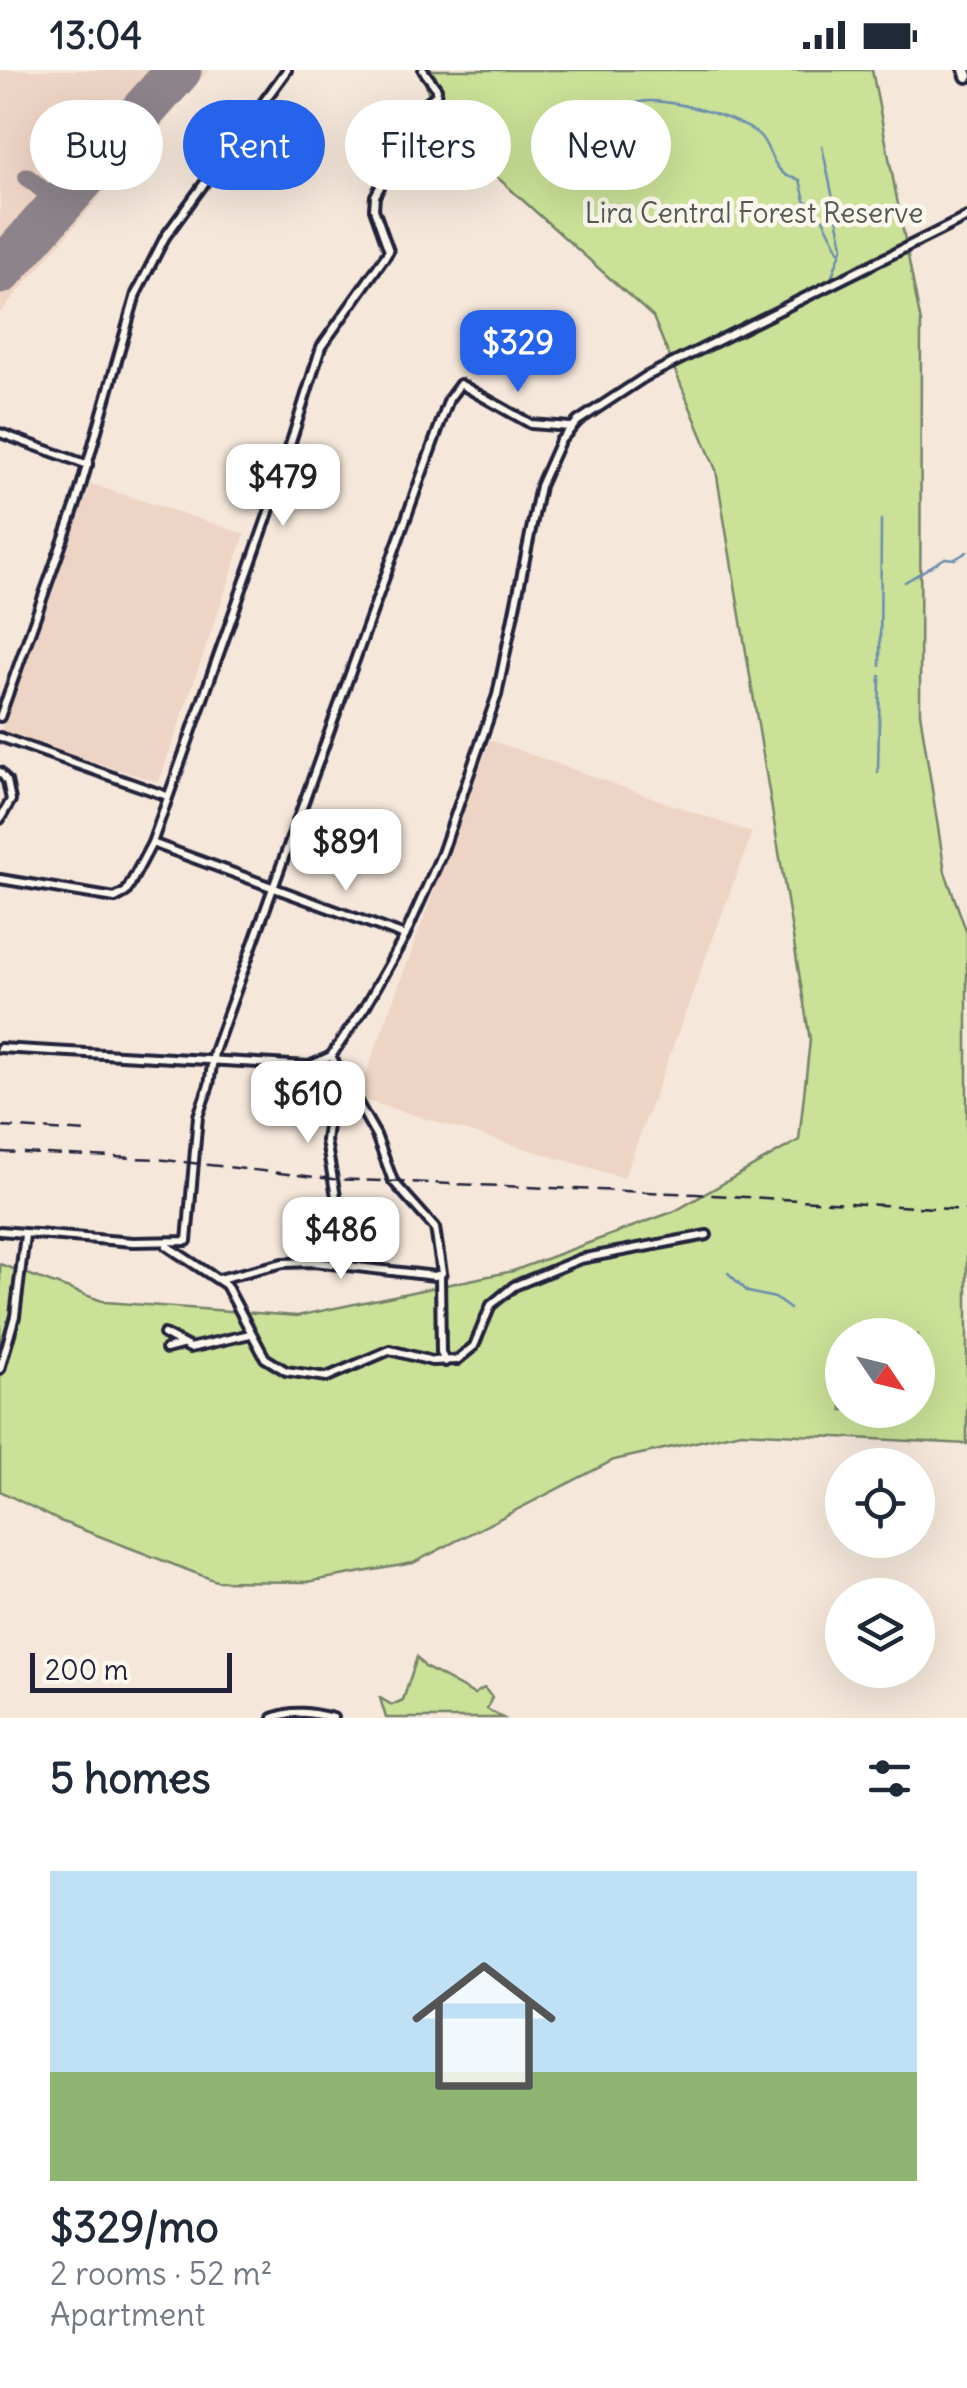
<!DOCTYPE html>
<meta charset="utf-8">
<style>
body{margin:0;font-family:Delius,sans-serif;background:#f6f6f7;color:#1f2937;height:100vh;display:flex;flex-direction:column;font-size:38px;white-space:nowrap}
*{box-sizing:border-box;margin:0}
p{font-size:32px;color:#747a83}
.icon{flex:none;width:55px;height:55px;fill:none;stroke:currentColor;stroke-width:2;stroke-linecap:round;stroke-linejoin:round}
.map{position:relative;height:1648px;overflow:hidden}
.drawer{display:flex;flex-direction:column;background:#fff;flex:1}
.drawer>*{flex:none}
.hud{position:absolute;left:30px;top:30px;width:908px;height:90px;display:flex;gap:20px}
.needle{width:65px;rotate:125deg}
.buttons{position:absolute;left:825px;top:1248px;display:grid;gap:20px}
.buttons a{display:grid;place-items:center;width:110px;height:110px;border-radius:50%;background:#fff;box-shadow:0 10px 40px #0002;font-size:50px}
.scale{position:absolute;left:30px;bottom:25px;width:202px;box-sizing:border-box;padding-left:10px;border:5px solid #22223b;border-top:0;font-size:28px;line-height:35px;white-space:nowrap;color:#22223b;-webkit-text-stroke:8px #fbf7ec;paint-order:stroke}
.price{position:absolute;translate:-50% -85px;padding:0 22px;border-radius:20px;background:#fff;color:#222;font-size:32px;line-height:65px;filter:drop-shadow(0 2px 5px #0008)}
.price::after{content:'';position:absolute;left:50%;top:60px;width:30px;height:22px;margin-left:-15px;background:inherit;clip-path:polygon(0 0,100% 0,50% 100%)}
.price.current{background:#2563eb;color:#fff}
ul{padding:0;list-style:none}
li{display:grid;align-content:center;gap:20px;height:530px;padding:0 50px}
li span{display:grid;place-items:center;height:310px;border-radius:0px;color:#555}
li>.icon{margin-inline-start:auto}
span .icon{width:180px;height:180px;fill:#fffc;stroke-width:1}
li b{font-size:42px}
h2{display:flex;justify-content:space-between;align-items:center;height:120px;padding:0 50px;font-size:42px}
.pill{padding:0 35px;border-radius:45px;background:#fff;box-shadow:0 10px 40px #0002;font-size:35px;line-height:90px}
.pill.current{background:#2563eb;color:#fff}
.status{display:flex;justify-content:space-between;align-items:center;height:70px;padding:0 50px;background:#fff;direction:ltr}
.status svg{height:28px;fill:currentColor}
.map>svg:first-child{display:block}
.built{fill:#eed4c4}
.green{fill:#cae197;stroke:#768269;stroke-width:2.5;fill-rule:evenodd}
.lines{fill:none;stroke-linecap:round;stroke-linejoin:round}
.stream{stroke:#6c8daf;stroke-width:2.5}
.taxiway{stroke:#8c848a;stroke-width:18}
.runway{stroke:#8c848a;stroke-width:45}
.street-casing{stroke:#22223b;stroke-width:14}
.primary-casing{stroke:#22223b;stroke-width:18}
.street{stroke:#fbf7ec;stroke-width:6}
.primary{stroke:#fbf7ec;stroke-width:10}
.rail{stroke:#22223b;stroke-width:2.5;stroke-dasharray:15 8;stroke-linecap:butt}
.labels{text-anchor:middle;stroke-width:9;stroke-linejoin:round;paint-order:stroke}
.park-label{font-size:28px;fill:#545b57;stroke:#fbf7ec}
</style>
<div class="status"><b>13:04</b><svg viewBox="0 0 49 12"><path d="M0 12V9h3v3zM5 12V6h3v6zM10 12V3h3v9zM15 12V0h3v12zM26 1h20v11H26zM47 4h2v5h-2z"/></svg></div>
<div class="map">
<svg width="967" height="1648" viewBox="0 0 967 1648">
<rect width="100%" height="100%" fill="#f5e7da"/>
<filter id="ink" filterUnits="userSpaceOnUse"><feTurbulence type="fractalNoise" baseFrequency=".01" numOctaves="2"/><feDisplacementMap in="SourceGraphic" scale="20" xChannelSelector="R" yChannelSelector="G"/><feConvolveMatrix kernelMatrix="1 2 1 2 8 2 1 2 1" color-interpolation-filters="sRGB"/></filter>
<g filter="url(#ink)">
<g class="built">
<path d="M 0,0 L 209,0 L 0,243 Z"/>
<path d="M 91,414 L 245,464 L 159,712 L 0,663 Z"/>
<path d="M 490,670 L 752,763 L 624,1108 L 357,1028 Z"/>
</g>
<g class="green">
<path d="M 421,0 L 872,0 L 921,253 L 920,643 L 945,802 L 967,863 L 967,1374 L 741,1362 L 614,1390 L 413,1493 L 307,1512 L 216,1511 L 60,1451 L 0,1421 L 0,1194 L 105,1232 L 297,1246 L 513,1201 L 675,1141 L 799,1070 L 810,970 L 716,400 L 653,247 L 439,55 ZM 842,1265 L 918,1265 L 918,1340 L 842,1340 Z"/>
<path d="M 417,1587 L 425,1597 L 474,1624 L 484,1618 L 492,1627 L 487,1639 L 503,1648 L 386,1648 L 380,1628 L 392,1635 L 403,1630 Z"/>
</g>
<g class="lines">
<g class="stream">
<path d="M 598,69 C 613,57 616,42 637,33 C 659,24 746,49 761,67 C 770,78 773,98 787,106 C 791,108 796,108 800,110 L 805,130 L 823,149 L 841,184"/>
<path d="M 822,76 L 843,176 L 832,206"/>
<path d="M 905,512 L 945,488 L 955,489 L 967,482"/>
<path d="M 880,596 L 881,450"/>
<path d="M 878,702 L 880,606"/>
<path d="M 728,1203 L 748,1222 L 775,1228 L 790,1239"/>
</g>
<path class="taxiway" d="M 27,107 L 60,134"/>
<path class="runway" d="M 0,202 L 179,0"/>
<defs>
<g id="street">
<path d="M 0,363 L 88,395"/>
<path d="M 263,393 L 283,401"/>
<path d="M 0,647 L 76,434 L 136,224 L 165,167 L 287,0"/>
<path d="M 0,667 L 167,726"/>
<path d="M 0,702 L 7,711 L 11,730 L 0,749"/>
<path d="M 0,809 L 115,828 L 126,822 L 152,773"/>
<path d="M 405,866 L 152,773 L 267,448 L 321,277 L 389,181 L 374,139 L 375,126 L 387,104 L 398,55 L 436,25 L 437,19 L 423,0"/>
<path d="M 0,978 L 309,996 L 331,986 L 365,937 L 405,866 L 442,783 L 497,625 L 540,416 L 560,371 L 578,351 L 645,307 L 967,147"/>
<path d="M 0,1161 L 133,1172 L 187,1171 L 198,1046 L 209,1015 L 214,982 L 449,329 L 460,314 L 531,354 L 570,357"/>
<path d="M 167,1176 L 226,1215 L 265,1288 L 286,1301 L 327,1307 L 390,1280 L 432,1291 L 457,1290 L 474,1276 L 491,1235 L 514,1216 L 580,1189 L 707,1165"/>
<path d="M 315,1191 L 341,1154 L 326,1071 L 335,1000"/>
<path d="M 440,1206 L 441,1282 L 445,1292"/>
<path d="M 219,1209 L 283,1193 L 314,1192 L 435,1206 L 442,1203 L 435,1158 L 393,1111 L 376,1065 L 331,986"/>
<path d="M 164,1264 L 190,1278 L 250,1264"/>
<path d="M 166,1279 L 181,1275"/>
<path d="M 0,1299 L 15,1246 L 25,1165"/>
<path d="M 273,1648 C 293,1639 312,1643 333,1648"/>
</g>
<path id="primary" d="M 965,0 L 967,6"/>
</defs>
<use href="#street" class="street-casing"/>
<use href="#primary" class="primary-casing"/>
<use href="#street" class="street"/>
<use href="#primary" class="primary"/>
<g class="rail">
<path d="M 0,1057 L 89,1062"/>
<path d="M 0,1082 L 157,1089 L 332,1109 L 696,1124 L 967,1140"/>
</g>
</g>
</g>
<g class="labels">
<g class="park-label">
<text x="754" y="153">Lira Central Forest Reserve</text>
</g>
</g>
</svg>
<div class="buttons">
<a><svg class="needle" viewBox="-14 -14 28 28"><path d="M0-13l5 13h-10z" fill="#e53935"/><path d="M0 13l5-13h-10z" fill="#747a83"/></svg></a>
<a><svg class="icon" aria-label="locate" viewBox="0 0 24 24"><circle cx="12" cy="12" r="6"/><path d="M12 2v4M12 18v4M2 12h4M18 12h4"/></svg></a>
<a><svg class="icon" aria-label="layers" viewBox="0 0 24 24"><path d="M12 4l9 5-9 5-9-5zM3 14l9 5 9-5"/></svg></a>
</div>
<div class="scale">200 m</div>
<b class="price current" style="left:518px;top:325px">$329</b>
<b class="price" style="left:283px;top:459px">$479</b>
<b class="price" style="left:346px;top:824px">$891</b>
<b class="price" style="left:308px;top:1076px">$610</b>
<b class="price" style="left:341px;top:1212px">$486</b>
<div class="hud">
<a class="pill">Buy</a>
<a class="pill current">Rent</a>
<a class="pill">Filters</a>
<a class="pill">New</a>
</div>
</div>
<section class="drawer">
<h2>5 homes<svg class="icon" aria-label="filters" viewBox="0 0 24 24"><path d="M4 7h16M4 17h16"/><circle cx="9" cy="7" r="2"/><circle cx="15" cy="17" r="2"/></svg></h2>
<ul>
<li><span style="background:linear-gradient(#bfe0f5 65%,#8fb573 0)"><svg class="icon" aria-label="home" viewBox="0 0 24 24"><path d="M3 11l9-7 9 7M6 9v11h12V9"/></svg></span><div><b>$329/mo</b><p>2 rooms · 52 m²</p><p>Apartment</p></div></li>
</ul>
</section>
